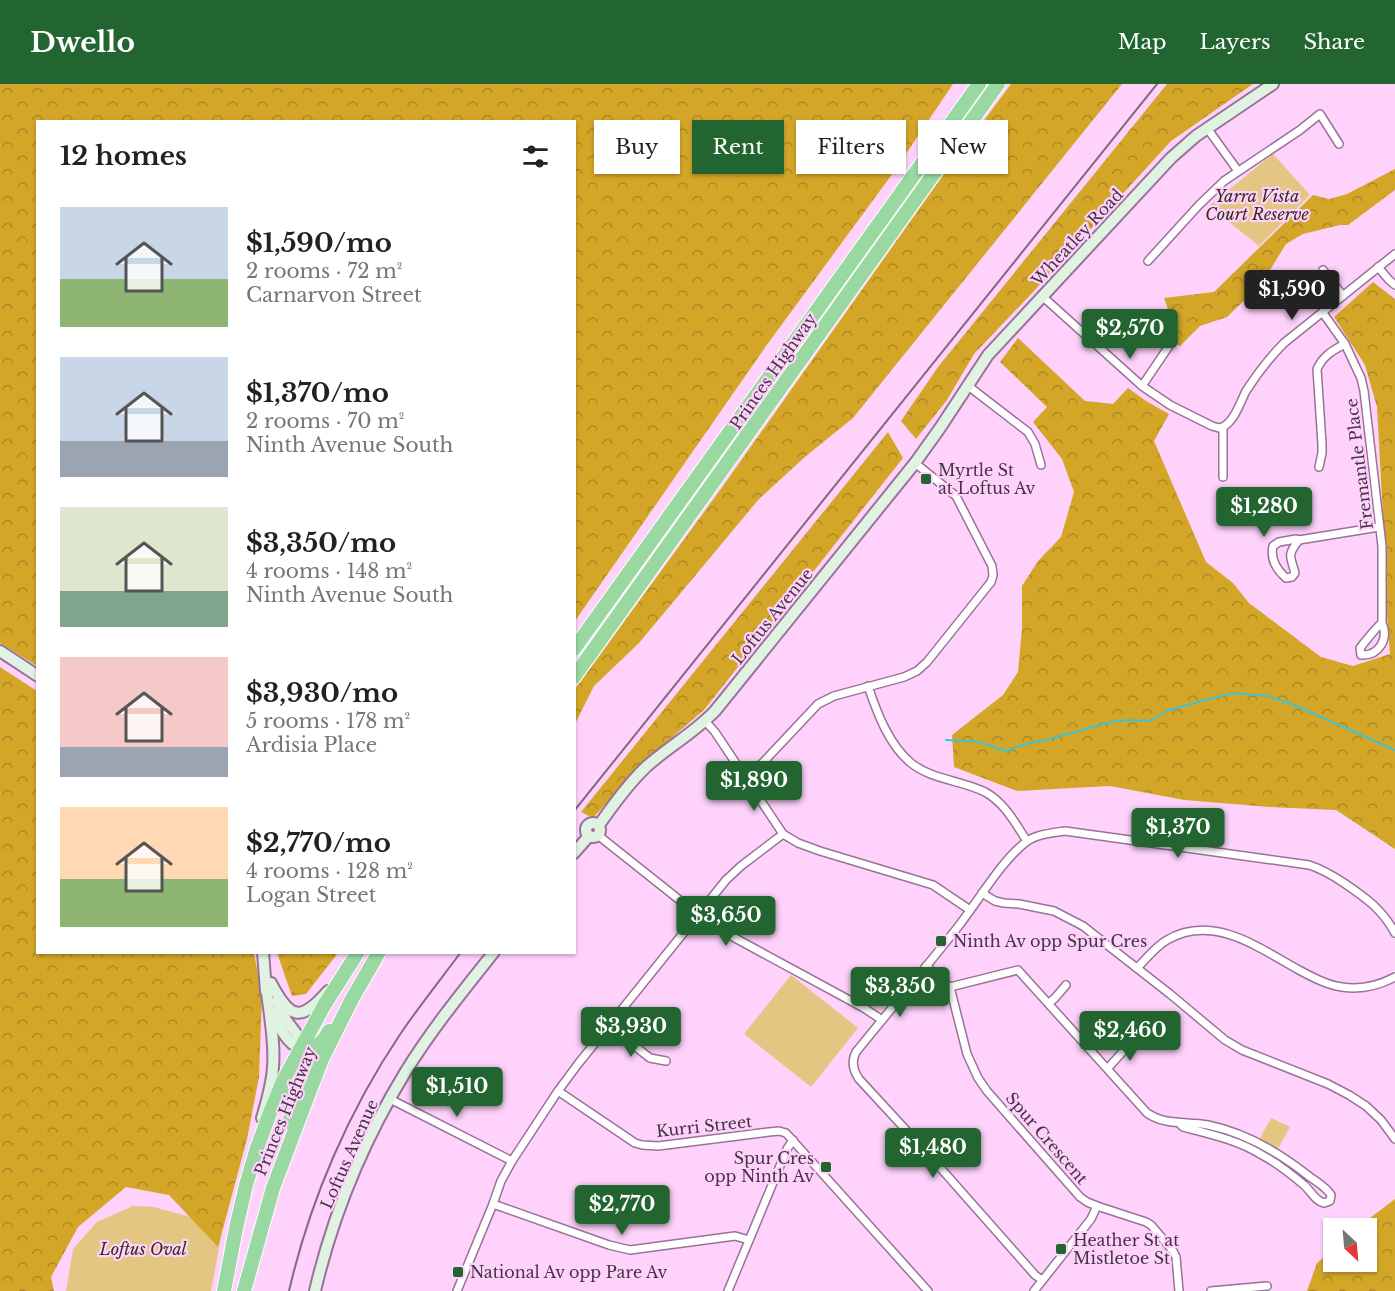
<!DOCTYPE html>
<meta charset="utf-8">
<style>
body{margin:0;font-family:"Libre Baskerville",serif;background:#f6f6f6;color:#222;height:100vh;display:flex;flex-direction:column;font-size:22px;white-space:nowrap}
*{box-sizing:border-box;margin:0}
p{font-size:20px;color:#767676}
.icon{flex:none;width:33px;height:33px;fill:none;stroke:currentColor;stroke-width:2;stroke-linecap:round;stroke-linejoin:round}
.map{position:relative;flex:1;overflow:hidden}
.sheet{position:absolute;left:36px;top:36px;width:540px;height:834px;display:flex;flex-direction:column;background:#fff;border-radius:0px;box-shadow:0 2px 4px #0004}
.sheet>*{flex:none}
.guide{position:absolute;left:594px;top:36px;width:570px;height:54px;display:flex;gap:12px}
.needle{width:39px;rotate:154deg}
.buttons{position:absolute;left:1323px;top:1134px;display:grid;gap:12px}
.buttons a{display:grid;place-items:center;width:54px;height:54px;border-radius:0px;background:#fff;box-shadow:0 2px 4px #0004;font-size:30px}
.price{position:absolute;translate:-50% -51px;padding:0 14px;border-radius:6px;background:#226530;color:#fff;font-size:20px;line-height:39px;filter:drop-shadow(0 2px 3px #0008)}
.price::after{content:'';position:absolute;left:50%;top:36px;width:18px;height:14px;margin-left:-9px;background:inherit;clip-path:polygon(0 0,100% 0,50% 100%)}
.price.current{background:#222;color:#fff}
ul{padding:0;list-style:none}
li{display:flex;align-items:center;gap:18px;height:150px;padding:0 24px}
li span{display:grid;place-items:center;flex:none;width:168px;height:120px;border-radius:0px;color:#555}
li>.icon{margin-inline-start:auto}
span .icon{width:72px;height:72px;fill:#fffc;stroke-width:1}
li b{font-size:26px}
h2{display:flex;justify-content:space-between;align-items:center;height:72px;padding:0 24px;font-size:26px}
.chip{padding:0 21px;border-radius:0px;background:#fff;box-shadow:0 2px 4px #0004;font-size:21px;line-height:54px}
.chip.current{background:#226530;color:#fff}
header{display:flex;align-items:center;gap:36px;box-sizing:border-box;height:84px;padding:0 30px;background:#226530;color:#fff}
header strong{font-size:28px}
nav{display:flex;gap:33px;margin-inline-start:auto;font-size:21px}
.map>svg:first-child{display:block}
.green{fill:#e2c682}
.forest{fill:url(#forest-crowns)}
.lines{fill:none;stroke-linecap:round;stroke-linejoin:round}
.stream{stroke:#3ec3d4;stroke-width:2}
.street-casing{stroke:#997298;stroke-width:10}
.secondary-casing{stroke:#997298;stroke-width:14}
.highway-casing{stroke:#fff;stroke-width:16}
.street{stroke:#fff;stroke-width:7}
.secondary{stroke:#e0f3e2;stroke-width:10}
.highway{stroke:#99d8a0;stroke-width:14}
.rail{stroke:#836981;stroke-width:2}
.poi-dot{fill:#226530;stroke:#fed2fb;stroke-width:2}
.labels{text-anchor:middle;stroke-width:4.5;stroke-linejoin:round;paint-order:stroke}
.park-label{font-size:16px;font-style:italic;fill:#352d19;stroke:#fed2fb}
.street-label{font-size:16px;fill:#453444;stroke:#fed2fb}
.poi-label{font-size:16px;fill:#453444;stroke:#fed2fb;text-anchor:start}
</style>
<header>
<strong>Dwello</strong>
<nav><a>Map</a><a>Layers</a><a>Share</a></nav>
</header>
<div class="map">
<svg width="1395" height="1207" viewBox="0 0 1395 1207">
<defs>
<pattern id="forest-crowns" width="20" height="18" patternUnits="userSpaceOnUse" patternTransform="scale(1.5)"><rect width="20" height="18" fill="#d3a628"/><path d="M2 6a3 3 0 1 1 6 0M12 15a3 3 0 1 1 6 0" fill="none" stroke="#ad8824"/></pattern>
</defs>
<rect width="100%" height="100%" fill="#fed2fb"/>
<g class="green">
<path d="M 1273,70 L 1310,111 L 1259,162 L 1209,122 Z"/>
<path d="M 791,891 L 858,944 L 811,1003 L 744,950 Z"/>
<path d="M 1271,1034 L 1290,1043 L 1278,1065 L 1259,1056 Z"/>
<path d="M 133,1122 L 154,1123 L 223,1142 L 211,1207 L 66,1207 L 73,1165 L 97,1138 Z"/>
</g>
<g class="forest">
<path d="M 0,0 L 953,0 L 893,89 L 766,262 L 575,537 L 574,38 L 38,38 L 37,582 L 0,559 Z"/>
<path d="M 1011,0 L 1122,0 L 853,334 L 806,372 L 759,415 L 639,559 L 594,602 L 575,640 L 575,605 L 723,402 L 936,101 Z"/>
<path d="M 1167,0 L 1253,0 L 1171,57 L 1034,207 L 974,270 L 947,316 L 916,355 L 901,337 L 938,283 Z"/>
<path d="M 1395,85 L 1395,106 L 1348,141 L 1340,141 L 1303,150 L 1286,160 L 1262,199 L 1227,233 L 1200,242 L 1180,262 L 1166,256 L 1174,242 L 1164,214 L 1214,208 L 1313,111 L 1329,115 L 1347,110 Z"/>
<path d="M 1373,198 L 1395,215 L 1395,765 L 1336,726 L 1269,723 L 1184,716 L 1110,702 L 1017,707 L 954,683 L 952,651 L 1003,611 L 1018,588 L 1022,544 L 1022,502 L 1038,477 L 1061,453 L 1074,408 L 1062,375 L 1033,338 L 1047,323 L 1000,278 L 1018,254 L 1085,317 L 1113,320 L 1128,304 L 1146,317 L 1169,330 L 1154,357 L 1206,478 L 1233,499 L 1249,519 L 1321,573 L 1353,582 L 1390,570 L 1385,505 L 1384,452 L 1377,323 L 1365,281 L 1334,233 Z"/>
<path d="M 888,348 L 903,374 L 704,626 L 643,678 L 593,734 L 581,728 Z"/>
<path d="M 0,583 L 37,607 L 38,868 L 254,869 L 262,911 L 259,993 L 247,1055 L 218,1163 L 169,1111 L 126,1103 L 78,1143 L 51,1193 L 54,1207 L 0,1207 Z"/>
<path d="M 277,869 L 277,868 L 338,869 L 306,910 L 292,912 Z"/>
<path d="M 1395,1115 L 1395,1207 L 1307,1207 L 1317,1179 L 1333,1165 L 1334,1178 L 1366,1178 L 1366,1144 L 1357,1144 Z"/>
</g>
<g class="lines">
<path class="stream" d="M 946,656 L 980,658 L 1006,667 L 1026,660 L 1046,656 L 1107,639 L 1127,636 L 1149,637 L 1167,627 L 1198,618 L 1233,609 L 1268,612 L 1294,621 L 1395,666"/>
<defs>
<g id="street">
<path d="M 1207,44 L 1238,87"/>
<path d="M 1148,177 L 1199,121 L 1224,97 L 1300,46 L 1320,30 L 1339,60"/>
<path d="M 1378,183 L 1389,196 L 1395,201"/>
<path d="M 1323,186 L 1343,212"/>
<path d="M 1042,212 L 1142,302 L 1170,321 L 1212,342 L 1219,344 L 1223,343"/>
<path d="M 1323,229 L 1345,260 L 1361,294 L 1364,307 L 1382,462 L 1382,539 C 1389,555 1379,572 1361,571 L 1360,564 C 1365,558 1377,542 1382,539"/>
<path d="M 967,301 L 1028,348 L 1035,360 L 1041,381"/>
<path d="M 1142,302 L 1169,262"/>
<path d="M 1223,343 C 1235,336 1240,319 1246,307 C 1257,290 1270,273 1284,259 L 1395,170"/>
<path d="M 1319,383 L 1322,369 L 1322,360 L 1317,285 C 1323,272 1333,266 1345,260"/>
<path d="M 1223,393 L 1223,343"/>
<path d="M 1299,456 C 1286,472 1291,473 1295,489 L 1292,493 L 1286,494 C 1277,486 1270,475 1273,462 L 1279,458 L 1296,455 L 1299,456 L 1379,443"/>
<path d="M 868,602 C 877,629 889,661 911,679 C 932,696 961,696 985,708 C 1005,719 1015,739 1027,757"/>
<path d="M 705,637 L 715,648 L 783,750 L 798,759 L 820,767 L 933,801 L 970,826"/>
<path d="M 746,693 L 754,688 L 818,620 L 834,612 L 904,593 L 917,587 L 927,578 L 991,498 L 993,491 L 992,482 L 956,412 L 915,379"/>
<path d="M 599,752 L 711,841 L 864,924 L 882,936"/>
<path d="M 982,809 L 995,817 L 1004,819 L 1019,820 L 1054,827 L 1083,842 L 1170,910 L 1225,956 L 1242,966 L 1328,1000 L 1349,1011 L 1366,1022 L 1381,1036 L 1395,1055"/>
<path d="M 926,882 L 950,903 L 967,970 L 978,994 L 987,1007 L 1080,1113 L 1087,1118 L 1097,1122 L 1146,1138 L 1151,1141 L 1173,1167 L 1176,1173 L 1179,1207"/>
<path d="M 1137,884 C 1147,874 1155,863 1167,856 C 1213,829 1259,864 1299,886 C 1312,893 1327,901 1342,903 C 1361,906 1378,902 1395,893"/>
<path d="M 950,903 L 1018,886 L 1147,1029 C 1166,1042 1186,1037 1208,1041 C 1247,1049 1280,1069 1310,1093 C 1317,1098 1326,1103 1331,1111 L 1330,1117 L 1324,1119 C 1315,1117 1311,1107 1304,1101 C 1291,1090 1277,1079 1262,1071 C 1238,1056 1210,1050 1183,1043 L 1180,1040"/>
<path d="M 1049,919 L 1055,914 L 1066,901"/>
<path d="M 609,942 L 650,974 L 666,977"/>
<path d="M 1108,984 L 1135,954"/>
<path d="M 558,1007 L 635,1059 L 642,1061 L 658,1062 L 769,1048 L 779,1047 L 786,1049 L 928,1207"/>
<path d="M 390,1015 L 512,1077"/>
<path d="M 493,1120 L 609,1161 L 630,1166 L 735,1152 L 749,1156"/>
<path d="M 1042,1196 L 1035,1191 L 929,1071 L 859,995 C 853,986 851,977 856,968 C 890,926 924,886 957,844 C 978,818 1000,778 1026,758 C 1037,750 1052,749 1065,747 L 1309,781 C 1322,785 1332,791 1344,799 C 1366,814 1382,825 1395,849"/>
<path d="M 457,1207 L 493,1120 L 501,1097 L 512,1077 L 558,1007 L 578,980 L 726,796 L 741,782 L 783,750"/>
<path d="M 728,1207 L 787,1065 L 793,1056"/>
<path d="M 1034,1207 L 1091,1135 L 1097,1122"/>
<path d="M 1211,1207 L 1267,1202"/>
</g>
<g id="secondary">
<path d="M 0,567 L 38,592"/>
<circle cx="593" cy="746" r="7"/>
<path d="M 599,741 C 613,721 628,700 646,683 C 668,663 694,649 715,627 L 915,379 L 940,344 L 988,271 L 1171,74 L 1196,52 L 1273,0"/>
<path d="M 574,769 L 589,752"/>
<path d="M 263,868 L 266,907"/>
<path d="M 271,899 C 290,935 300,939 328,907"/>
<path d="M 277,917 L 286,936 L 304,960"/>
<path d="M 273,928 C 279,942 286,959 301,965"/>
<path d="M 262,1034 C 267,1017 272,1001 273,983 C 275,959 270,933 267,909"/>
<path d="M 315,1207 C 333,1130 365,1054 406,987 C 432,945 463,907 494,868"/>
</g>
<g id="highway">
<path d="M 574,565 L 979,0"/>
<path d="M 574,593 L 998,0"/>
<path d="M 301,965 C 315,965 322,960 329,947"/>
<path d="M 275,1023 L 286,1012 L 291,1011 L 293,1013 L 295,1019 L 289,1038"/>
<path d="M 224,1207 L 236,1144 L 246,1101 L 257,1064 L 270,1029 L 284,995 L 325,920 L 358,868"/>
<path d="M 244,1207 L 273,1104 L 310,1006 L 323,973 L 352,915 L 379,868"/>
</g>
</defs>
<use href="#street" class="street-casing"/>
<use href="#secondary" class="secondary-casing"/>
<use href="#highway" class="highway-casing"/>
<use href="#street" class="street"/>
<use href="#secondary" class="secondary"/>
<use href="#highway" class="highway"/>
<g class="rail">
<path d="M 574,727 L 1157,0"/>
<path d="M 289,1207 C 310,1116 349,1026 401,949 C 420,921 441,895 461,868"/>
</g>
</g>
<g class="poi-dot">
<rect x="920" y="389" width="12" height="12" rx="3"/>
<rect x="935" y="851" width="12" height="12" rx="3"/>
<rect x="820" y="1077" width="12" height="12" rx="3"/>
<rect x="1055" y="1159" width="12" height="12" rx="3"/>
<rect x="452" y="1182" width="12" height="12" rx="3"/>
</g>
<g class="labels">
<g class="park-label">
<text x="1257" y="118">Yarra Vista<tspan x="1257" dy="18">Court Reserve</tspan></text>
<text x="143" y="1171">Loftus Oval</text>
</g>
<g class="street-label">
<text transform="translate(1077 153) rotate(-47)" y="6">Wheatley Road</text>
<text transform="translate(773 287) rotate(-55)" y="6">Princes Highway</text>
<text transform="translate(1359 380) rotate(-97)" y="6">Fremantle Place</text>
<text transform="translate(772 532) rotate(-51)" y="6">Loftus Avenue</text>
<text transform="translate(285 1027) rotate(-68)" y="6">Princes Highway</text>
<text transform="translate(704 1042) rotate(-6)" y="6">Kurri Street</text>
<text transform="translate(1047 1054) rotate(49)" y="6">Spur Crescent</text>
<text transform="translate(349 1070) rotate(-66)" y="6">Loftus Avenue</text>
</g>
<g class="poi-label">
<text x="938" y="392">Myrtle St<tspan x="938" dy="18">at Loftus Av</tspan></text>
<text x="953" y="863">Ninth Av opp Spur Cres</text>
<text x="814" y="1080" text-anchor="end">Spur Cres<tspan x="814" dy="18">opp Ninth Av</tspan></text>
<text x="1073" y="1162">Heather St at<tspan x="1073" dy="18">Mistletoe St</tspan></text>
<text x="470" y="1194">National Av opp Pare Av</text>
</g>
</g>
</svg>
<div class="buttons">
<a><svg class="needle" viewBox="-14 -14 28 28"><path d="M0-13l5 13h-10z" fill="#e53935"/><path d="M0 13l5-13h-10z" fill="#767676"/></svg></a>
</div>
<b class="price current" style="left:1292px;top:237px">$1,590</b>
<b class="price" style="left:1130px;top:276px">$2,570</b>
<b class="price" style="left:1264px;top:454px">$1,280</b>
<b class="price" style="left:754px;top:728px">$1,890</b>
<b class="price" style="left:1178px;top:775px">$1,370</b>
<b class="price" style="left:726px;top:863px">$3,650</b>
<b class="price" style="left:900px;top:934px">$3,350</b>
<b class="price" style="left:631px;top:974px">$3,930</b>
<b class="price" style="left:1130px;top:978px">$2,460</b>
<b class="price" style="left:457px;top:1034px">$1,510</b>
<b class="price" style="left:933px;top:1095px">$1,480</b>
<b class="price" style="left:622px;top:1152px">$2,770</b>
<div class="guide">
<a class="chip">Buy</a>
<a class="chip current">Rent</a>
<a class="chip">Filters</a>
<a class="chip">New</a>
</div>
<section class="sheet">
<h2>12 homes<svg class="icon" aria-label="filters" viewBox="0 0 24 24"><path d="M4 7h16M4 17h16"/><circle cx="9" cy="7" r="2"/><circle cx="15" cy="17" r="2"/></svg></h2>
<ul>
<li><span style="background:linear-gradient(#c9d6e8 60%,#8fb573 0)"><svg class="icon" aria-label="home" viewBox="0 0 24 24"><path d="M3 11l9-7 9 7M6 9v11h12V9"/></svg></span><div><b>$1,590/mo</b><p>2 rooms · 72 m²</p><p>Carnarvon Street</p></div></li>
<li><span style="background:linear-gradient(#c9d6e8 70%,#9aa5b1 0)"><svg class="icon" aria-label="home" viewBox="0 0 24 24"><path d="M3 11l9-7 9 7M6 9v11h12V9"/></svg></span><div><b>$1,370/mo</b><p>2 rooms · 70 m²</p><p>Ninth Avenue South</p></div></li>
<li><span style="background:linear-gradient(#dfe7d0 70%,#7fa58c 0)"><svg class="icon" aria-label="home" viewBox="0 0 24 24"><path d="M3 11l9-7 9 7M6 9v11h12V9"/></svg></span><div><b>$3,350/mo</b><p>4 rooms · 148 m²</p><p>Ninth Avenue South</p></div></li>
<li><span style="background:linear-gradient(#f6c9c9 75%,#9aa5b1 0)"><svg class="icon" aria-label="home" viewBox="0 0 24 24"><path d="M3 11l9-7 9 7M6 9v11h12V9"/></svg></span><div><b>$3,930/mo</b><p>5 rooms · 178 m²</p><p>Ardisia Place</p></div></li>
<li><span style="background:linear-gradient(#ffd9b3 60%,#8fb573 0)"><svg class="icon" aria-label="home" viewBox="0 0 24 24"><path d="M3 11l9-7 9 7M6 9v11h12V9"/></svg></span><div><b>$2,770/mo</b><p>4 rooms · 128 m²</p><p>Logan Street</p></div></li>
</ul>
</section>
</div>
